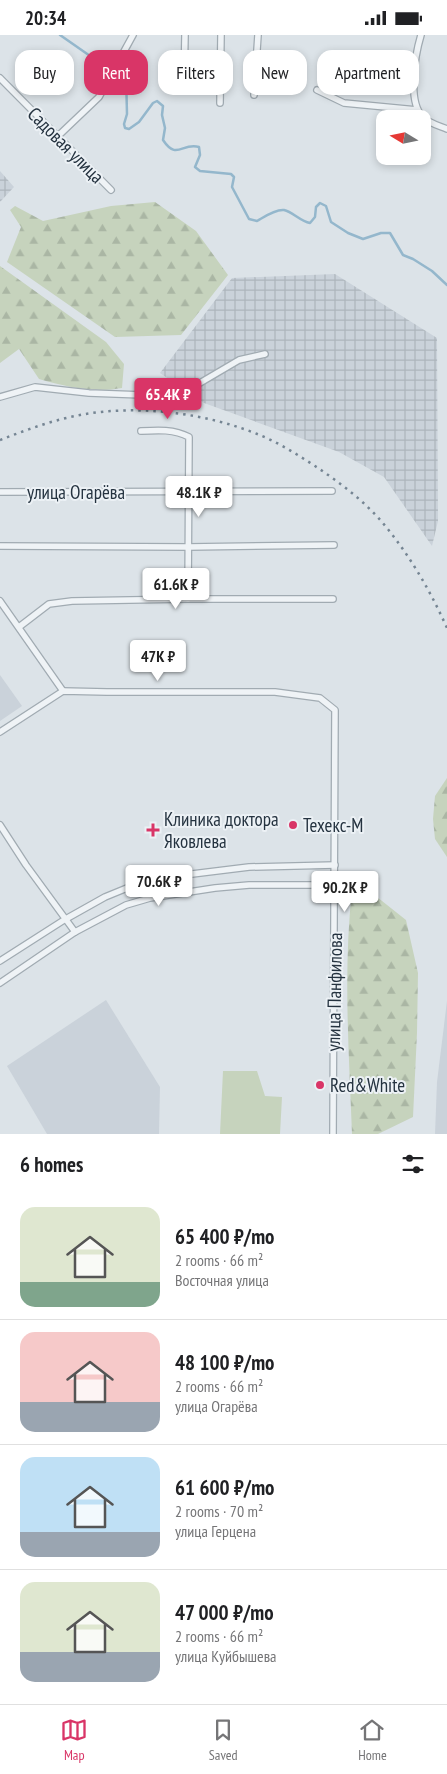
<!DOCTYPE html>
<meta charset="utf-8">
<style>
body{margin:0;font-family:"PT Sans Narrow",sans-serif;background:#f2f2f2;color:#202124;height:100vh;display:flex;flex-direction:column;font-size:19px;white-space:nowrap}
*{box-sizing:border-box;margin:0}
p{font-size:16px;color:#757577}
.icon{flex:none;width:28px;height:28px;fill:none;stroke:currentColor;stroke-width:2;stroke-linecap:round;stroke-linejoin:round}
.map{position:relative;height:1099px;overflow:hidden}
.sheet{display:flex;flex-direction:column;background:#fff;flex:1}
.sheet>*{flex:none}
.banner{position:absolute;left:15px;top:15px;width:418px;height:45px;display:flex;gap:10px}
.needle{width:32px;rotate:280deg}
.fabs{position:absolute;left:376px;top:75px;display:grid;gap:10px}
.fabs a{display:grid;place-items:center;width:55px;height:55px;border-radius:10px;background:#fff;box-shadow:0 2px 8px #0003;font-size:25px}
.price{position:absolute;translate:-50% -42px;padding:0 11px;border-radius:5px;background:#fff;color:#222;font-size:16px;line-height:32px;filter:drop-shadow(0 1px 2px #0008)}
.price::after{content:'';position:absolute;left:50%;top:30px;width:15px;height:11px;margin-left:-8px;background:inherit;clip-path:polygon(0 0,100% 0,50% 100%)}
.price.selected{background:#d93567;color:#fff}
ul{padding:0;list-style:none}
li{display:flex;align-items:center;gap:15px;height:125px;padding:0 20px}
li+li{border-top:1px solid #e0e0e0}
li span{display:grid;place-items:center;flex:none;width:140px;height:100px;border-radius:15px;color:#555}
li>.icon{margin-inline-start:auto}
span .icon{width:60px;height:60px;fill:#fffc;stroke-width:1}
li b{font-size:21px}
h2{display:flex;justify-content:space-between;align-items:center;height:60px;padding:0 20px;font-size:21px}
.chip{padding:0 18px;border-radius:15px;background:#fff;box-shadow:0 2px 8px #0003;font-size:18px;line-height:45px}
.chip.selected{background:#d93567;color:#fff}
.status{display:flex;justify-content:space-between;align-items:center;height:35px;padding:0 25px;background:#fff;direction:ltr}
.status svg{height:14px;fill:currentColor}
.menu{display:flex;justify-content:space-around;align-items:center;height:70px;border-top:1px solid #e0e0e0;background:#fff;font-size:14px;color:#757577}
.menu a{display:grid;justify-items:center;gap:2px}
.menu .selected{color:#d93567}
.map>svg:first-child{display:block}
.built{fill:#cad2da}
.industrial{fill:url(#industrial-grid)}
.forest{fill:url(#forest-firs)}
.pitch{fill:#c6d3bd}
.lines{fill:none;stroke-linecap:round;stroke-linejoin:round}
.stream{stroke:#94b7cc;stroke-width:2.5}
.street-casing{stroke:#a1abb2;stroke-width:8}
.street{stroke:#eff3f6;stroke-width:5.5}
.rail{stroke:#758593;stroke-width:2.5;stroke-dasharray:2.5 5;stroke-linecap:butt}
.poi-dot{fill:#d93567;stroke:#ecf1f5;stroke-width:2}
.labels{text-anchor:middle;stroke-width:4;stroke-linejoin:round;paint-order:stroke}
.street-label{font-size:19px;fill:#253340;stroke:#ecf1f5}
.poi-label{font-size:19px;fill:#253340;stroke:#ecf1f5;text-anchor:start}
</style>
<div class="status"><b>20:34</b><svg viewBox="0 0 49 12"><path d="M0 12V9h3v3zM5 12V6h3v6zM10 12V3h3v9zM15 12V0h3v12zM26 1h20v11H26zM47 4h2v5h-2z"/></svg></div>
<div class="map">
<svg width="447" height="1099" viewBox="0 0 447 1099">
<defs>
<pattern id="industrial-grid" width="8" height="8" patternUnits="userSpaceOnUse" patternTransform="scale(1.25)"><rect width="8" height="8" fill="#cad2da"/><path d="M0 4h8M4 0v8" fill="none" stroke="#adb5bc"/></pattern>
<pattern id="forest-firs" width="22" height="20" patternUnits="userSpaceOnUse" patternTransform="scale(1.25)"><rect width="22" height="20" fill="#c6d3bd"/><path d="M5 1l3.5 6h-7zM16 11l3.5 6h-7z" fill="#aab6a4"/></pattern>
</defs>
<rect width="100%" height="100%" fill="#dce3e8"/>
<g class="built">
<path d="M 0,640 L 22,671 L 0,686 Z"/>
<path d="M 106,965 L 160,1052 L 159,1099 L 47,1099 L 7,1031 Z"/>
<path d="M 447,966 L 447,1099 L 435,1099 L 437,1047 Z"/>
</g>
<g class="industrial">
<path d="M 0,136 L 14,152 L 0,167 Z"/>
<path d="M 335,239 L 437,303 L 438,486 L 432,511 L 384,442 L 339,417 L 204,368 L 160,338 L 232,243 Z"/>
</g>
<g class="forest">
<path d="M 155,167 L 196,196 L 228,240 L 181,300 L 115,302 L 7,227 L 21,192 L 10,175 L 15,171 L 43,186 L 111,171 Z"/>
<path d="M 0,231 L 106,307 L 124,329 L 122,353 C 94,358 67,352 39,344 L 19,314 L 0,328 Z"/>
<path d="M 447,743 L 447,822 L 435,804 L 433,784 L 435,761 Z"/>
<path d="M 352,855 L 377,862 L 406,885 L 418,938 L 417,998 L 413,1082 L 378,1099 L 352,1099 C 349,1018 343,936 352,855 Z"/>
</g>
<path class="pitch" d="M 223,1036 L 257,1036 L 265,1061 L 282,1062 L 280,1099 L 220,1099 Z"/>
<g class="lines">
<path class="stream" d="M 60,0 L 93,23 L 112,26 L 121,32 L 126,40 L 127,79 L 124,89 L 125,93 L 129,94 L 139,87 L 153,68 L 157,66 L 163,71 L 162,80 L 165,93 L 163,105 C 177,126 182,107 199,112 L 200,120 L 195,132 L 200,136 L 231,139 L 234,142 L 232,152 L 249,184 L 257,186 C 264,182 275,174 284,175 C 293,177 300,186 310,188 L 315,182 L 316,172 L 320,168 L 326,171 L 331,187 L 348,198 L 363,204 L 381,198 L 390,198 L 403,220 L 413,224 L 432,236 L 447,250"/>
<defs>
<g id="street">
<path d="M 421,0 C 415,20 407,67 423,82 C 428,88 440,91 447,94"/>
<path d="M 0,43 L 111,155"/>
<path d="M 184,50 L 185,0"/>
<path d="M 317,55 L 344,68 L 417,75"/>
<path d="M 254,60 L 258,0"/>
<path d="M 220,68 L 221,0"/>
<path d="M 57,102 L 99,62 L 133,0"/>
<path d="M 0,362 L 35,352 L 89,358 L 169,361 L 188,355 L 239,325 L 265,319"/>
<path d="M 141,396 C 158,395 174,394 189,402 L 188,564"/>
<path d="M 0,457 L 332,456"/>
<path d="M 0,511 L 188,512 L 334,510"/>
<path d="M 0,566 L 63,656"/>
<path d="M 19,592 L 49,569 L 72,566 L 188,564 L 333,564"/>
<path d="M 0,697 L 63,656 L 107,657 L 275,657 L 320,663 L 335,675 L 333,1099"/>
<path d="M 0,790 L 26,830 L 75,897"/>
<path d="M 0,926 L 64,885 L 105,862 L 127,853 L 184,840 L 249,832 L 335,830"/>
<path d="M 0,948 L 75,897 L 126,870 L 150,863 L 215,853 L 249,850 L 335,850"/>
</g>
</defs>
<use href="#street" class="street-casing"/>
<use href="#street" class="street"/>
<path class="rail" d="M 0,405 C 26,395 53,385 80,380 C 138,369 208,378 262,401 C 281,409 298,420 315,431 C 339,447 363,465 382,487 C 409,519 430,555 447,593"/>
</g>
<g class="poi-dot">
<circle cx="293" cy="790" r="5"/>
<path d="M150.5 787.5h5v5h5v5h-5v5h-5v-5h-5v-5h5z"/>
<circle cx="320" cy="1050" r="5"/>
</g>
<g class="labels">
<g class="street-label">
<text transform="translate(66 110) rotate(45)" y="7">Садовая улица</text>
<text x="76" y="464">улица Огарёва</text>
<text transform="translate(334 957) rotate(-89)" y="7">улица Панфилова</text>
</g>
<g class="poi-label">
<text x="164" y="791">Клиника доктора<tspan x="164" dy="22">Яковлева</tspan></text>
<text x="303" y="797">Техекс-М</text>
<text x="330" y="1057">Red&amp;White</text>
</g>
</g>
</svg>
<div class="fabs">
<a><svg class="needle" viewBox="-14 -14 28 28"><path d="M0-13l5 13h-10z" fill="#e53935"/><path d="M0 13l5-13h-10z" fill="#757577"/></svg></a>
</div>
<b class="price selected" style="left:168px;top:385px">65.4K ₽</b>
<b class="price" style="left:199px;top:483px">48.1K ₽</b>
<b class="price" style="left:176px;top:575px">61.6K ₽</b>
<b class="price" style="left:158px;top:647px">47K ₽</b>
<b class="price" style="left:159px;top:872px">70.6K ₽</b>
<b class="price" style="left:345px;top:878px">90.2K ₽</b>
<div class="banner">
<a class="chip">Buy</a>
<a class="chip selected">Rent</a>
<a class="chip">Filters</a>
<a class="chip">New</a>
<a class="chip">Apartment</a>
</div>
</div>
<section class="sheet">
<h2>6 homes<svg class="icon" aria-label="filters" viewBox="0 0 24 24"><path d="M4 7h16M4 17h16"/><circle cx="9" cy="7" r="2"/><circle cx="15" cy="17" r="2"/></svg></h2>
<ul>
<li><span style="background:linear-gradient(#dfe7d0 75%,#7fa58c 0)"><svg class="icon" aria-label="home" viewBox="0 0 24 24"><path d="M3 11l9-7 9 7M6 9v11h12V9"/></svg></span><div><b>65 400 ₽/mo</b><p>2 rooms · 66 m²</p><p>Восточная улица</p></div></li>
<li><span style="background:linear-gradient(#f6c9c9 70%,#9aa5b1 0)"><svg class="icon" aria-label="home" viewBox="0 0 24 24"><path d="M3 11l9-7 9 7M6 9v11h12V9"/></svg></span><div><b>48 100 ₽/mo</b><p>2 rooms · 66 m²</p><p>улица Огарёва</p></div></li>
<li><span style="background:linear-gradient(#bfe0f5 75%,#9aa5b1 0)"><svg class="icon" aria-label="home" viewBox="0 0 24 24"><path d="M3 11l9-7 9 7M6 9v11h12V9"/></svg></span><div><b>61 600 ₽/mo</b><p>2 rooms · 70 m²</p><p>улица Герцена</p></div></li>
<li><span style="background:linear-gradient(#dfe7d0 70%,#9aa5b1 0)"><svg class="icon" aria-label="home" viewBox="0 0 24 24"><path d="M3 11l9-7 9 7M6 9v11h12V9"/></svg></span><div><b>47 000 ₽/mo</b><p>2 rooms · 66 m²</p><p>улица Куйбышева</p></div></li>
</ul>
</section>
<nav class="menu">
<a class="selected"><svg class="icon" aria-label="map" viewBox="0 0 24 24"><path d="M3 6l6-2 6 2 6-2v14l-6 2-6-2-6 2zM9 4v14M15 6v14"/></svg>Map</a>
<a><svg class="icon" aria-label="saved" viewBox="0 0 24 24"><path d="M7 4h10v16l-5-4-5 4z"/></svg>Saved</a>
<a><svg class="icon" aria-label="home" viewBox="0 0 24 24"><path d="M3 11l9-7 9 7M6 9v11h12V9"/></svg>Home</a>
</nav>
